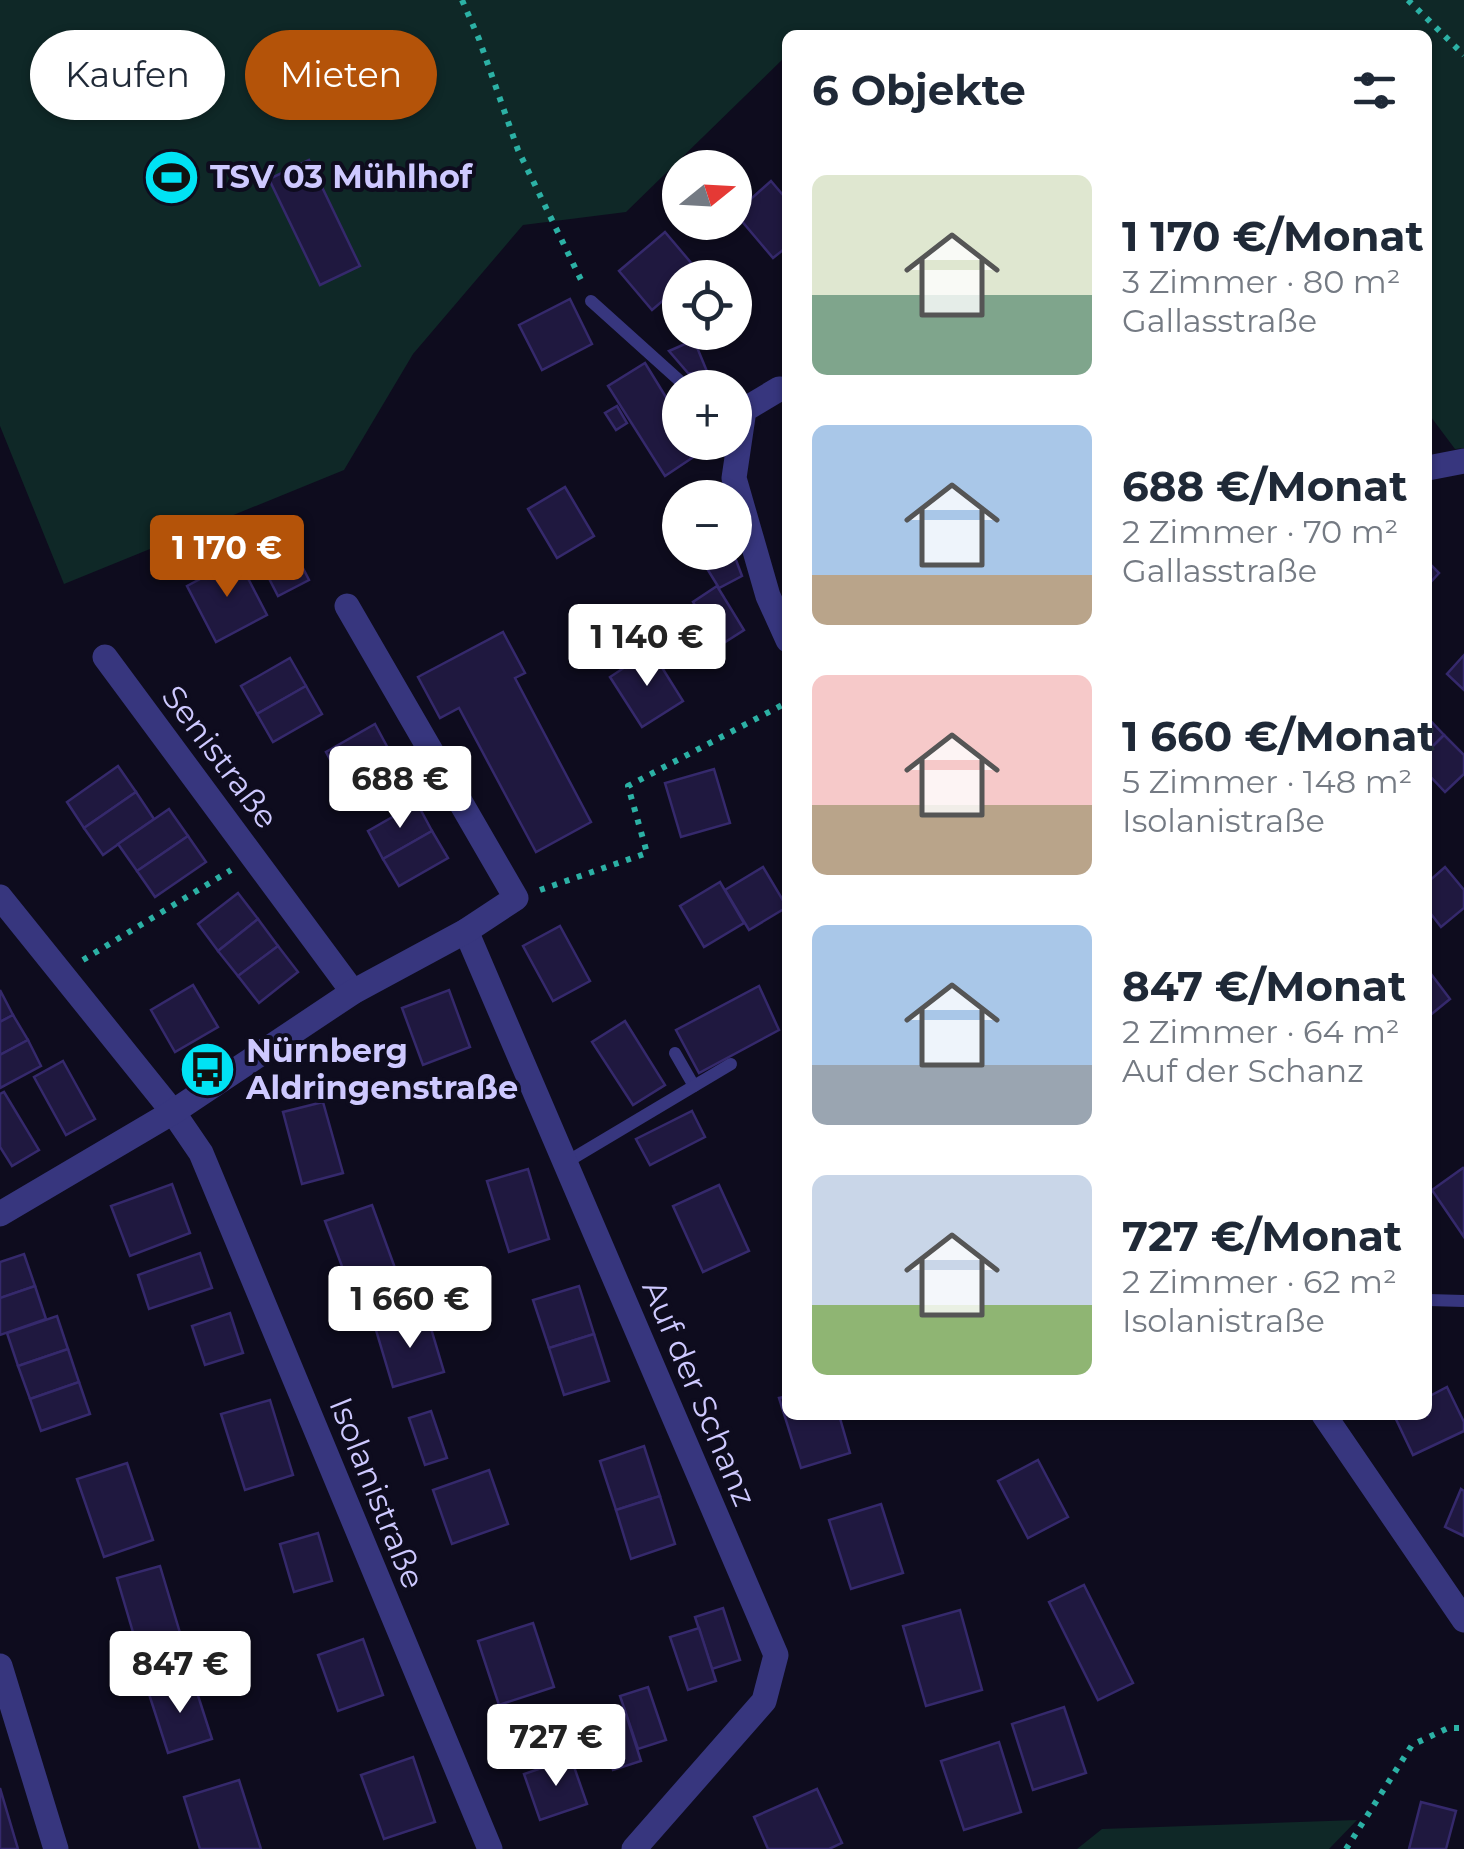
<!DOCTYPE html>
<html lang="de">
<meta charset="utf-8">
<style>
body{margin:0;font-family:Montserrat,sans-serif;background:#f2f2f3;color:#1f2937;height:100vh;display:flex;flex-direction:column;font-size:38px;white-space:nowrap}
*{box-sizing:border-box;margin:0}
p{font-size:32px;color:#747a83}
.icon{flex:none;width:55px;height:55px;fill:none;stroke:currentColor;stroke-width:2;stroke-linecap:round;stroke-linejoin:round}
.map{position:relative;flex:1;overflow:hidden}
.sheet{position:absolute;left:782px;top:30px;width:650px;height:1390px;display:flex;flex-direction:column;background:#fff;border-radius:15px;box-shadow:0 2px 8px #0004}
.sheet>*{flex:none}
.top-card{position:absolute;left:30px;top:30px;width:602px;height:90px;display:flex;gap:20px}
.needle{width:65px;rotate:72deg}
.buttons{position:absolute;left:662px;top:150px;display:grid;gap:20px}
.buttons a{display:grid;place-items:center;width:90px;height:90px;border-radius:50%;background:#fff;box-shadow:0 2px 8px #0004;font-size:50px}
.price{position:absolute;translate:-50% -85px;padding:0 22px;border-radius:10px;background:#fff;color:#222;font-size:32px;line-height:65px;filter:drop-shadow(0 2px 5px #0008)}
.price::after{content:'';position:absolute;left:50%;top:60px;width:30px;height:22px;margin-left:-15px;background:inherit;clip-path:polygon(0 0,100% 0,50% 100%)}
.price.selected{background:#b45309;color:#fff}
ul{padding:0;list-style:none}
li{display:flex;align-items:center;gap:30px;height:250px;padding:0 30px}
li span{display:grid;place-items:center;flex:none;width:280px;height:200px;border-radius:15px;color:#555}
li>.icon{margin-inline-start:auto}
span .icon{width:120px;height:120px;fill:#fffc;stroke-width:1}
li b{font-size:42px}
h2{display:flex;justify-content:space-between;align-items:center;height:120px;padding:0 30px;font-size:42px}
.tag{padding:0 35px;border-radius:45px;background:#fff;box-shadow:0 2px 8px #0004;font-size:35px;line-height:90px}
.tag.selected{background:#b45309;color:#fff}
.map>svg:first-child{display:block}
.green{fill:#0f2827}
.building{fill:#1f183f;stroke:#35296c;stroke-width:2.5}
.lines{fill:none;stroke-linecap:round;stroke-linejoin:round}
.path{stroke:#2cb1a5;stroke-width:6;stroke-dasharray:5 8;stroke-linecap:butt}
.lane{stroke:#37367e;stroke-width:12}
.street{stroke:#37367e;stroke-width:25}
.labels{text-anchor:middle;stroke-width:8;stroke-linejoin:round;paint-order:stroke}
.poi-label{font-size:32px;font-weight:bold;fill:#cec9ff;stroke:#0e0c1e;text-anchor:start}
.street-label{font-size:32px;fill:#cec9ff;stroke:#0e0c1e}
</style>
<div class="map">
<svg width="1464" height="1849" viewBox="0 0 1464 1849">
<rect width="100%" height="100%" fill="#0e0c1e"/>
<g class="green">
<path d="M 0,0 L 1464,0 L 1464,448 L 1455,449 L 1428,413 L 1428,35 L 788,35 L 787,55 L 626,212 L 523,225 L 413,354 L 344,470 L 64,584 L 0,426 Z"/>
<path d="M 1357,1820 L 1329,1849 L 1077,1849 L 1102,1829 Z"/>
</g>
<g class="building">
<path d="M 309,160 L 360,266 L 320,285 L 269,179 Z"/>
<path d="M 771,181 L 788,201 L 788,246 L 773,258 L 735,213 Z"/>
<path d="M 665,232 L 698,271 L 690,278 L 680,278 L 680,286 L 652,310 L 619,271 Z"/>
<path d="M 570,299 L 592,344 L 542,370 L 519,325 Z"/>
<path d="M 701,332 L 733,332 L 734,336 L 704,344 Z"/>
<path d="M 694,340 L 708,374 L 688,373 L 669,351 Z"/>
<path d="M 645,363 L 672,407 L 680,402 L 680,442 L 709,442 L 710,446 L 665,476 L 608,386 Z"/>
<path d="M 617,406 L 627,423 L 616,430 L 605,413 Z"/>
<path d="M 565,487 L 594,536 L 557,558 L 528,509 Z"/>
<path d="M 285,533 L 309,580 L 278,596 L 254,549 Z"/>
<path d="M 719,552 L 733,552 L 742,576 L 719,588 L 700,557 Z"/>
<path d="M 238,559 L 267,615 L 216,642 L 187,586 Z"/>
<path d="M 1428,562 L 1439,573 L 1428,585 Z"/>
<path d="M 717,586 L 744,630 L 719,646 L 693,602 Z"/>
<path d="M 503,632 L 525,673 L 515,678 L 591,822 L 536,852 L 459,708 L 440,718 L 418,677 Z"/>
<path d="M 651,650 L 683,701 L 642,727 L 610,677 Z"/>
<path d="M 1464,655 L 1464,690 L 1447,674 Z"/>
<path d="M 290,658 L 306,686 L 257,714 L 241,686 Z"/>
<path d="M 306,686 L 322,714 L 273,742 L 257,714 Z"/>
<path d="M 1428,718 L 1444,735 L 1428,751 Z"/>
<path d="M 375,724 L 390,752 L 341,780 L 326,752 Z"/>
<path d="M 1444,735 L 1464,755 L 1464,774 L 1445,792 L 1428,774 L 1428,751 Z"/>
<path d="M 390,752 L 406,779 L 357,807 L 341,780 Z"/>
<path d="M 118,766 L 136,792 L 84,828 L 67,802 Z"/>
<path d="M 714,769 L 730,823 L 681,837 L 665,783 Z"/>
<path d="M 136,792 L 154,819 L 103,855 L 84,828 Z"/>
<path d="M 417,803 L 432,831 L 383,859 L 368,831 Z"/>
<path d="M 169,809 L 188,836 L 137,871 L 118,844 Z"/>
<path d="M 432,831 L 448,858 L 399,886 L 383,859 Z"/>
<path d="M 188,836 L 206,862 L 155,897 L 137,871 Z"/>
<path d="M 763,867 L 787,907 L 749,930 L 725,890 Z"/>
<path d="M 1445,867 L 1464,890 L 1464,908 L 1441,927 L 1428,910 L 1428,882 Z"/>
<path d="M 720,882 L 744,923 L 704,947 L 680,906 Z"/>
<path d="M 238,893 L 258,919 L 218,951 L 198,924 Z"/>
<path d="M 258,919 L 278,946 L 238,976 L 218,951 Z"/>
<path d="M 560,926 L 590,981 L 553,1001 L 523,946 Z"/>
<path d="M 278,946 L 298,972 L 259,1003 L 238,976 Z"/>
<path d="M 1428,970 L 1450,999 L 1428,1017 Z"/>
<path d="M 193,985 L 218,1027 L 175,1052 L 151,1010 Z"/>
<path d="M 759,986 L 779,1030 L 699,1073 L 676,1030 Z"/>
<path d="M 0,990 L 13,1015 L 0,1022 Z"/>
<path d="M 449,990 L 470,1047 L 423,1065 L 402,1008 Z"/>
<path d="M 13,1015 L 28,1040 L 0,1055 L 0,1022 Z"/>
<path d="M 625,1021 L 665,1085 L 633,1105 L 592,1042 Z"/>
<path d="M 28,1040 L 41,1066 L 0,1088 L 0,1055 Z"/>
<path d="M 63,1061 L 95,1119 L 66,1135 L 34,1077 Z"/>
<path d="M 4,1092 L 39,1150 L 12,1166 L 0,1147 L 0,1094 Z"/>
<path d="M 323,1102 L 343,1173 L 302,1184 L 283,1112 Z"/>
<path d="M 692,1111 L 705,1137 L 650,1165 L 636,1139 Z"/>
<path d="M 1463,1168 L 1464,1169 L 1464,1237 L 1432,1190 Z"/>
<path d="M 528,1169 L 549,1239 L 509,1252 L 487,1181 Z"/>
<path d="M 172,1184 L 190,1233 L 130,1256 L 111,1206 Z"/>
<path d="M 719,1185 L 749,1251 L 703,1272 L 673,1206 Z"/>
<path d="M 372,1205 L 395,1268 L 349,1285 L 325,1221 Z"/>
<path d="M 200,1253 L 212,1288 L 149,1309 L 138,1275 Z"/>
<path d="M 24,1254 L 35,1286 L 0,1298 L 0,1262 Z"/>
<path d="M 35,1286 L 46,1319 L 0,1335 L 0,1298 Z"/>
<path d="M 579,1286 L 594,1334 L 549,1348 L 533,1300 Z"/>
<path d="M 230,1313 L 243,1353 L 205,1365 L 192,1326 Z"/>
<path d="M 427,1315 L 444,1372 L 393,1387 L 376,1330 Z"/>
<path d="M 57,1316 L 68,1349 L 18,1366 L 7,1333 Z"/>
<path d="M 594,1334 L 609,1381 L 564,1395 L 549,1348 Z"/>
<path d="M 68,1349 L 79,1382 L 30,1399 L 18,1366 Z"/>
<path d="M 79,1382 L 90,1414 L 41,1431 L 30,1399 Z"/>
<path d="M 1447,1387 L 1464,1422 L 1464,1431 L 1413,1455 L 1394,1415 L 1428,1415 L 1428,1397 Z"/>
<path d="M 788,1396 L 788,1415 L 839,1415 L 850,1453 L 801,1468 L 779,1398 Z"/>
<path d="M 270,1400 L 293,1475 L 245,1490 L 221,1414 Z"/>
<path d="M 431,1411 L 447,1458 L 425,1465 L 409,1418 Z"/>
<path d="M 644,1446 L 660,1496 L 616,1510 L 600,1461 Z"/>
<path d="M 1038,1460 L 1068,1517 L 1028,1538 L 998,1481 Z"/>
<path d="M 127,1463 L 153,1540 L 104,1557 L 77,1479 Z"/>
<path d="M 489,1470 L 508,1524 L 452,1544 L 433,1490 Z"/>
<path d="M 1461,1489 L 1464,1491 L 1464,1536 L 1445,1527 Z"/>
<path d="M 660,1496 L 675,1544 L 631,1559 L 616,1510 Z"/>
<path d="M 881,1504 L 903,1573 L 851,1589 L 829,1520 Z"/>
<path d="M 318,1533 L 332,1581 L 294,1592 L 280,1544 Z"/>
<path d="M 160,1566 L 183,1643 L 140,1656 L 117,1578 Z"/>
<path d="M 1084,1585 L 1133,1683 L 1098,1700 L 1049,1602 Z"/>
<path d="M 723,1608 L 740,1660 L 712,1669 L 695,1617 Z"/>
<path d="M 960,1610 L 982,1690 L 926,1706 L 903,1626 Z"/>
<path d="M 533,1623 L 554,1687 L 499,1705 L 478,1641 Z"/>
<path d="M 699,1628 L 716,1681 L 688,1690 L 670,1637 Z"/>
<path d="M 363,1639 L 383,1695 L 338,1711 L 318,1655 Z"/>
<path d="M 193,1680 L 212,1739 L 168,1753 L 149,1694 Z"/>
<path d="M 648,1687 L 666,1740 L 638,1749 L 620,1696 Z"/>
<path d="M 1064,1707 L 1086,1773 L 1033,1790 L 1012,1724 Z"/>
<path d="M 624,1708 L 641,1761 L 613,1770 L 596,1717 Z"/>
<path d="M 999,1742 L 1021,1812 L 964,1830 L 941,1761 Z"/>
<path d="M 413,1757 L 435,1822 L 384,1839 L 361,1775 Z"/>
<path d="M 571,1758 L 587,1804 L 540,1820 L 524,1774 Z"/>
<path d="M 239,1780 L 261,1849 L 200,1849 L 184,1797 Z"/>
<path d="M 0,1788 L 18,1849 L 0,1849 Z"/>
<path d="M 817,1789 L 842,1843 L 829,1849 L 768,1849 L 754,1817 Z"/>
<path d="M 1421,1802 L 1456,1811 L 1446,1849 L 1409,1849 Z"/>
</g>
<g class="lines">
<g class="path">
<path d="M 462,0 L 479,39 L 518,150 L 583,284"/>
<path d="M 1408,0 L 1464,55"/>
<path d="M 540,890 L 647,853 L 628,786 L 788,702"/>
<path d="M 83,960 L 231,870"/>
<path d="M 1346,1849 L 1412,1745 L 1448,1728 L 1464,1728"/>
</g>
<g class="lane">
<path d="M 591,301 L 681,382 L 694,388"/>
<path d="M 675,1053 L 694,1086"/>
<path d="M 565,1163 L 731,1064"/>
<path d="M 1428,1300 L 1464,1301"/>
</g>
<g class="street">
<path d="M 788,390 L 779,389 L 744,410 L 734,478 L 768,596 L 788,640"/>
<path d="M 1428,468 L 1464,461"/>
<path d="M 105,657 L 353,992"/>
<path d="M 0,897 L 173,1112 L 201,1153 L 490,1849"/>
<path d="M 466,931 L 776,1655 L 764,1701 L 634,1849"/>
<path d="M 0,1214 L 173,1112 L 353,992 L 466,931 L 516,898 L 347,606"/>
<path d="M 1324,1415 L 1464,1620"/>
<path d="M 0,1666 L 56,1849"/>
</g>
</g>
<defs>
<symbol id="stadium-disc" viewBox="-11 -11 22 22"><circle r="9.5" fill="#00e2f4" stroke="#0e0c1e"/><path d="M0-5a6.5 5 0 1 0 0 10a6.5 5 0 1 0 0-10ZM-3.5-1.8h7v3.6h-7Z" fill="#111"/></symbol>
<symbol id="bus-disc" viewBox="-11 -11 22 22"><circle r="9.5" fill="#00e2f4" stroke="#0e0c1e"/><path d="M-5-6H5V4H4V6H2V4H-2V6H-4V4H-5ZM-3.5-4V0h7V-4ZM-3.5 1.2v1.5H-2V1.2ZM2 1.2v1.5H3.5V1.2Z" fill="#111"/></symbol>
</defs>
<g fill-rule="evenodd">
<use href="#stadium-disc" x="140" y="146" width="63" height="63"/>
<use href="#bus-disc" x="176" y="1038" width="63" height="63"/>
</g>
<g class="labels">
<g class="poi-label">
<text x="210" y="188">TSV 03 Mühlhof</text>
<text x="246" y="1062">Nürnberg<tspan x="246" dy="37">Aldringenstraße</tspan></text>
</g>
<g class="street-label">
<text transform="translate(220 757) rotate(53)" y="11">Senistraße</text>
<text transform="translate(699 1393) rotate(67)" y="11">Auf der Schanz</text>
<text transform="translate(377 1493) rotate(68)" y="11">Isolanistraße</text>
</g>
</g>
</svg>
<div class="buttons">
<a><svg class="needle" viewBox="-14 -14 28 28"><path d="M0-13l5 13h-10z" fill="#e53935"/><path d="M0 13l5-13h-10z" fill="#747a83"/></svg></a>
<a><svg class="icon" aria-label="locate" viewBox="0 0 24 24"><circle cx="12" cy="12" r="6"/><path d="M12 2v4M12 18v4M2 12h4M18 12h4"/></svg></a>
<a>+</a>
<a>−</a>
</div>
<b class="price selected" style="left:227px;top:600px">1 170 €</b>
<b class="price" style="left:647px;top:689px">1 140 €</b>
<b class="price" style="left:400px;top:831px">688 €</b>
<b class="price" style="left:410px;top:1351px">1 660 €</b>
<b class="price" style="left:180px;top:1716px">847 €</b>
<b class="price" style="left:556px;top:1789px">727 €</b>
<div class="top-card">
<a class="tag">Kaufen</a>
<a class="tag selected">Mieten</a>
</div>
<section class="sheet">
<h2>6 Objekte<svg class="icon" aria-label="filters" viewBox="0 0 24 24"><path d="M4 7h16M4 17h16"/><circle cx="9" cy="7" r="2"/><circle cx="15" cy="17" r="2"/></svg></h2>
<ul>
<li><span style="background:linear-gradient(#dfe7d0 60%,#7fa58c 0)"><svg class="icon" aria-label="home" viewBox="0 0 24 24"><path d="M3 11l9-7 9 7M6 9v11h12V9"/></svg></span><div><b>1 170 €/Monat</b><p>3 Zimmer · 80 m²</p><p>Gallasstraße</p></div></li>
<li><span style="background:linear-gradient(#a9c7e8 75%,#b9a48a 0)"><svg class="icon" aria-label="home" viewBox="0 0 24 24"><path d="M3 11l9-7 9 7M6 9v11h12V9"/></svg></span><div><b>688 €/Monat</b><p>2 Zimmer · 70 m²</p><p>Gallasstraße</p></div></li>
<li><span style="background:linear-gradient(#f6c9c9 65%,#b9a48a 0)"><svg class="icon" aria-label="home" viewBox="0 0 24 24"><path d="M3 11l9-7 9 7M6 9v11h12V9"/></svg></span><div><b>1 660 €/Monat</b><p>5 Zimmer · 148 m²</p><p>Isolanistraße</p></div></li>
<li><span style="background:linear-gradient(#a9c7e8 70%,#9aa5b1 0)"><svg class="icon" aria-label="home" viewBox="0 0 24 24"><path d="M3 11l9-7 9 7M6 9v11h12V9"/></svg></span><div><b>847 €/Monat</b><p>2 Zimmer · 64 m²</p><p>Auf der Schanz</p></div></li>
<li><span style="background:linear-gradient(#c9d6e8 65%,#8fb573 0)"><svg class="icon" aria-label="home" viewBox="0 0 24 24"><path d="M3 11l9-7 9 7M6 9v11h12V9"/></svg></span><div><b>727 €/Monat</b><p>2 Zimmer · 62 m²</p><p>Isolanistraße</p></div></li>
</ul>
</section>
</div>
